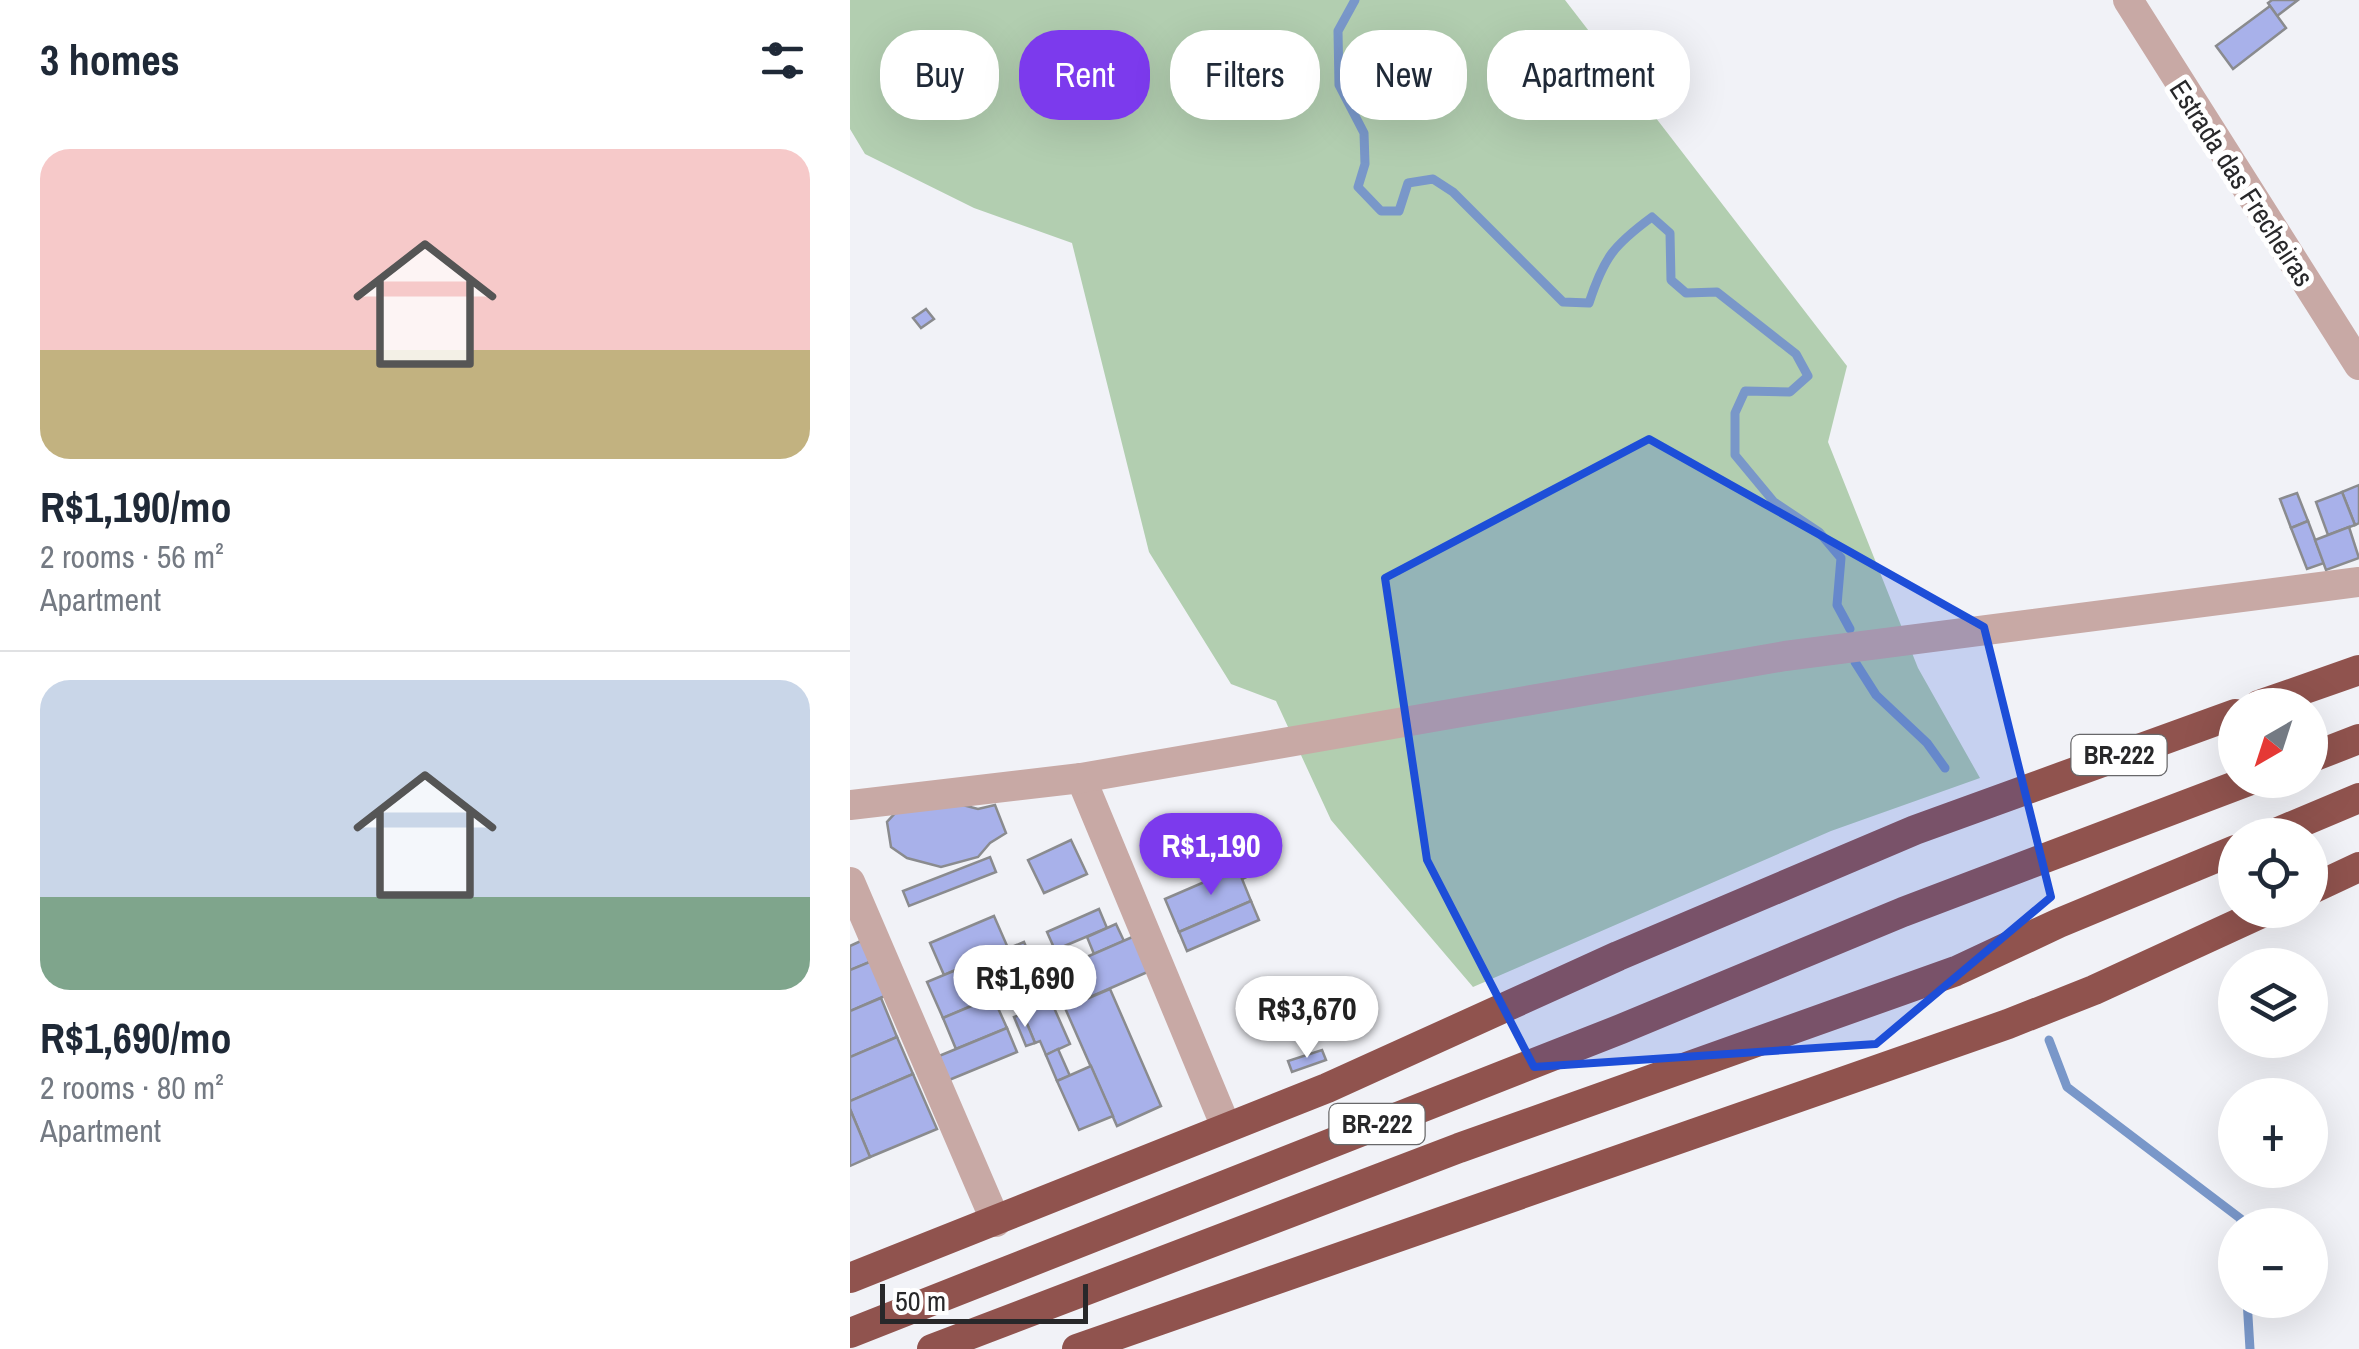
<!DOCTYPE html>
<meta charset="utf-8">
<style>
body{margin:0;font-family:"Archivo Narrow",sans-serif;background:#f2f2f3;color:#1f2937;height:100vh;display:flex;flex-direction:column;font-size:38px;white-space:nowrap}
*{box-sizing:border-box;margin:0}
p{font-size:32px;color:#747a83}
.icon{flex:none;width:55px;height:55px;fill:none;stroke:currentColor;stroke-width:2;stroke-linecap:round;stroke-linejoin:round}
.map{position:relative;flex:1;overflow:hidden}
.side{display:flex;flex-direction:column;background:#fff;width:850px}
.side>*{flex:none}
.hud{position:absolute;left:30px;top:30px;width:950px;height:90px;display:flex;gap:20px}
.needle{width:65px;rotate:219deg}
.buttons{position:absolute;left:1368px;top:688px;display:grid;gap:20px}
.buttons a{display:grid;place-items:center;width:110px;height:110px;border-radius:50%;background:#fff;box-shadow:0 10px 40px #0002;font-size:50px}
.scale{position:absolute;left:30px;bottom:25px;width:208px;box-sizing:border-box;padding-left:10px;border:5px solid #28282a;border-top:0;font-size:28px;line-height:35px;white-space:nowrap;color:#28282a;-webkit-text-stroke:8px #fff;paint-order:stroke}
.price{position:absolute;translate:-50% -85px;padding:0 22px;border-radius:35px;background:#fff;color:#222;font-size:32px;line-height:65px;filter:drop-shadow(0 2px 5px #0008)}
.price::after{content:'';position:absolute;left:50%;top:60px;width:30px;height:22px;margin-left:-15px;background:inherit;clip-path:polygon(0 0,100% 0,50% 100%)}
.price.current{background:#7c3aed;color:#fff}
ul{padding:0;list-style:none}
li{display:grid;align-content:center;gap:20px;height:530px;padding:0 40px}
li+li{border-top:2px solid #e0e1e3}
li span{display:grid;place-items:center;height:310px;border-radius:30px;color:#555}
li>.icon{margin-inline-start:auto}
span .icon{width:180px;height:180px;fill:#fffc;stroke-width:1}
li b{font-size:42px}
h2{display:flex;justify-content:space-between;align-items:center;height:120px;padding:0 40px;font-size:42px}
.pill{padding:0 35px;border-radius:40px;background:#fff;box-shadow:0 10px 40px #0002;font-size:35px;line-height:90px}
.pill.current{background:#7c3aed;color:#fff}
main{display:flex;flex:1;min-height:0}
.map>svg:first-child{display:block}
.green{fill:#b2ceb0}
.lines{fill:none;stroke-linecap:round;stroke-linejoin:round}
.stream{stroke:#7997c9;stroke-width:9}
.building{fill:#a8b1ea;stroke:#8a8b8e;stroke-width:2.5}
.minor{stroke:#c8a9a5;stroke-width:30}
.highway{stroke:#90534e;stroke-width:30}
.marked{fill:#1d4ed8;fill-opacity:0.2;stroke:#1d4ed8;stroke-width:8;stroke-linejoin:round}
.labels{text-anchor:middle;stroke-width:10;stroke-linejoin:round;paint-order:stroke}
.shield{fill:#fff;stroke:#68686a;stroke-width:2.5}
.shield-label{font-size:25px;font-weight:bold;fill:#28282a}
.street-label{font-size:28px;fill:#28282a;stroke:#fff}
</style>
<main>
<section class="side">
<h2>3 homes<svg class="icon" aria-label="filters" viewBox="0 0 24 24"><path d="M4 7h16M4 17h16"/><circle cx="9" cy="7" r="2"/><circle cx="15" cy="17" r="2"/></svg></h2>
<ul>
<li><span style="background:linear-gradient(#f6c9c9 65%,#c2b280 0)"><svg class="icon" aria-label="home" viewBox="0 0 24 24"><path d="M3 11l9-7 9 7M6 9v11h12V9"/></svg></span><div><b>R$1,190/mo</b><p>2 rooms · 56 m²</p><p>Apartment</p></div></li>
<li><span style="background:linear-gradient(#c9d6e8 70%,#7fa58c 0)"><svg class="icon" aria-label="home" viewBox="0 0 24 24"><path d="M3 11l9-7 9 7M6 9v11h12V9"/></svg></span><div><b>R$1,690/mo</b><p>2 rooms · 80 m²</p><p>Apartment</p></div></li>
</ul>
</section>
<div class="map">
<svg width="1509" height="1349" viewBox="0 0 1509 1349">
<rect width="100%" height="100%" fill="#f1f2f7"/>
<path class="green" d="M 0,0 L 715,0 L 997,366 L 978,442 L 1068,668 L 1130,778 L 981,831 L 623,987 L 481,820 L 426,701 L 381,684 L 299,552 L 222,243 L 124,208 L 15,154 L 0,129 Z"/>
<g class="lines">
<g class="stream">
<path d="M 505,0 L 488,31 L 489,85 L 514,133 L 515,164 L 508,187 L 531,211 L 549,211 L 558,183 L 583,179 L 603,192 L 713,302 L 739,303 C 754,257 764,245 802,217 L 820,233 L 821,280 L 836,293 L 867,292 L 946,354 L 958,376 L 940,392 L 895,391 L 885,413 L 885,455 L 924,502 L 969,532 L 991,558 L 987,605 L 1000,629"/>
<path d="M 1005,662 L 1026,695 L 1077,743 L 1095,768"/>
<path d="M 1199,1040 L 1217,1087 L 1391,1219 L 1391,1225"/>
<path d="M 1397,1300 L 1400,1349"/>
</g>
</g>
<g class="building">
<path d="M 1422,0 L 1448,0 L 1427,16 L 1418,3 Z"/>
<path d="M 1420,6 L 1436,28 L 1383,69 L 1366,46 Z"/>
<path d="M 76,309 L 84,319 L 71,328 L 63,318 Z"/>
<path d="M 1509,485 L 1509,523 L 1505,525 L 1492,492 Z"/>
<path d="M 1492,492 L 1505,525 L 1478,535 L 1466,502 Z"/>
<path d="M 1447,493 L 1458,521 L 1441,528 L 1430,499 Z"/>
<path d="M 1458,521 L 1474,563 L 1457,569 L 1441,528 Z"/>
<path d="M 1499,527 L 1509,558 L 1476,570 L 1465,540 Z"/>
<path d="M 101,802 L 128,809 L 145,805 L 156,833 L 140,843 L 128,857 L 91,867 L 57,858 L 41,847 L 37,822 L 48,810 Z"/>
<path d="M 221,840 L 237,874 L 194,893 L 178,860 Z"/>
<path d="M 140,857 L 146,872 L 59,906 L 53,891 Z"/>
<path d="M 403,861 L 407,872 L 392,879 L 401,901 L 329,932 L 315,899 Z"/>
<path d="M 401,901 L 409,920 L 337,951 L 329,932 Z"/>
<path d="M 249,909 L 257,928 L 205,950 L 197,932 Z"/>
<path d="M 144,916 L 158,948 L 94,975 L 80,943 Z"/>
<path d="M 266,924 L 274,941 L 244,954 L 237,937 Z"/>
<path d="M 287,935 L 302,970 L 231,1001 L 216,966 Z"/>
<path d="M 13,940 L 22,961 L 0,970 L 0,946 Z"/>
<path d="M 174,942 L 189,977 L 93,1018 L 77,982 Z"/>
<path d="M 22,961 L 37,995 L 0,1011 L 0,970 Z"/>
<path d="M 260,989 L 311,1106 L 267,1126 L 215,1008 Z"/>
<path d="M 143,997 L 157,1028 L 106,1049 L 93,1018 Z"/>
<path d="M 31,998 L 47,1037 L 0,1057 L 0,1011 Z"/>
<path d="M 201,1001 L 220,1044 L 196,1055 L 190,1041 L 185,1043 L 173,1014 Z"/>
<path d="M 173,1014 L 185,1043 L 176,1046 L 164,1017 Z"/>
<path d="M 157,1028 L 167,1052 L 99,1080 L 89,1056 Z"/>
<path d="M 47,1037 L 63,1074 L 0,1101 L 0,1057 Z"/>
<path d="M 208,1049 L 220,1076 L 207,1081 L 196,1055 Z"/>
<path d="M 472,1050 L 476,1060 L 442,1072 L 438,1061 Z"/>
<path d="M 241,1066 L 263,1116 L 229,1130 L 207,1081 Z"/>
<path d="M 63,1074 L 87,1129 L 20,1157 L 0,1109 L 0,1101 Z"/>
<path d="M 0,1109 L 20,1157 L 0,1166 Z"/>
</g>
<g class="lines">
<g class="minor">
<path d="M 1278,0 L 1509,365"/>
<path d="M 231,778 L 376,1127"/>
<path d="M 0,805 L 231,778 L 935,656 L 1509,582"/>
<path d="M 0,882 L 146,1222"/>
</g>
<g class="highway">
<path d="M 1409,705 L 1509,670"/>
<path d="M 1460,758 L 1509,739"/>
<path d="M 1421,835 L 1509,798"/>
<path d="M 1460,890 L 1509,867"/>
<path d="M 0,1278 L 477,1088 L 768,956 L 1065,830 L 1385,714"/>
<path d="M 0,1333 L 771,1029 L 1053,912 L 1401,780"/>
<path d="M 82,1349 L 609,1148 L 1106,971 L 1209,923 L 1385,850"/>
<path d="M 227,1349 L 1158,1024 L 1244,990 L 1418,910"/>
</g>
</g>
<path class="marked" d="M 799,439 L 1134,627 L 1201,897 L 1026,1044 L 684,1067 L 577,860 L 535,578 Z"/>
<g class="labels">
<g class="shield">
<rect x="1221.5" y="735" width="95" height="40" rx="8"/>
<rect x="479.5" y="1104" width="95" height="40" rx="8"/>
</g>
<g class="shield-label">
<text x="1269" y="764">BR-222</text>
<text x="527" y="1133">BR-222</text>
</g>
<g class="street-label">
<text transform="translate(1392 183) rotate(57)" y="10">Estrada das Frecheiras</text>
</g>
</g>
</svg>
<div class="buttons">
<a><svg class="needle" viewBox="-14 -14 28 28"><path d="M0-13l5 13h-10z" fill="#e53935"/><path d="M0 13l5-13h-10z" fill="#747a83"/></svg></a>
<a><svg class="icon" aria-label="locate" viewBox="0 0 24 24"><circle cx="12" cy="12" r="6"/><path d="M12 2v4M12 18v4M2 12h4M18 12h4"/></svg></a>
<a><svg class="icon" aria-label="layers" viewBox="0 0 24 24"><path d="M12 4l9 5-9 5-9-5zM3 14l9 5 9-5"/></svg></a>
<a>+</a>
<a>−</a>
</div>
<div class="scale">50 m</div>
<b class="price current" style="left:361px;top:898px">R$1,190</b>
<b class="price" style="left:175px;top:1030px">R$1,690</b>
<b class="price" style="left:457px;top:1061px">R$3,670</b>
<div class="hud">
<a class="pill">Buy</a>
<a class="pill current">Rent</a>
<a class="pill">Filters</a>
<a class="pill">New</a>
<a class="pill">Apartment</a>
</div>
</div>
</main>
